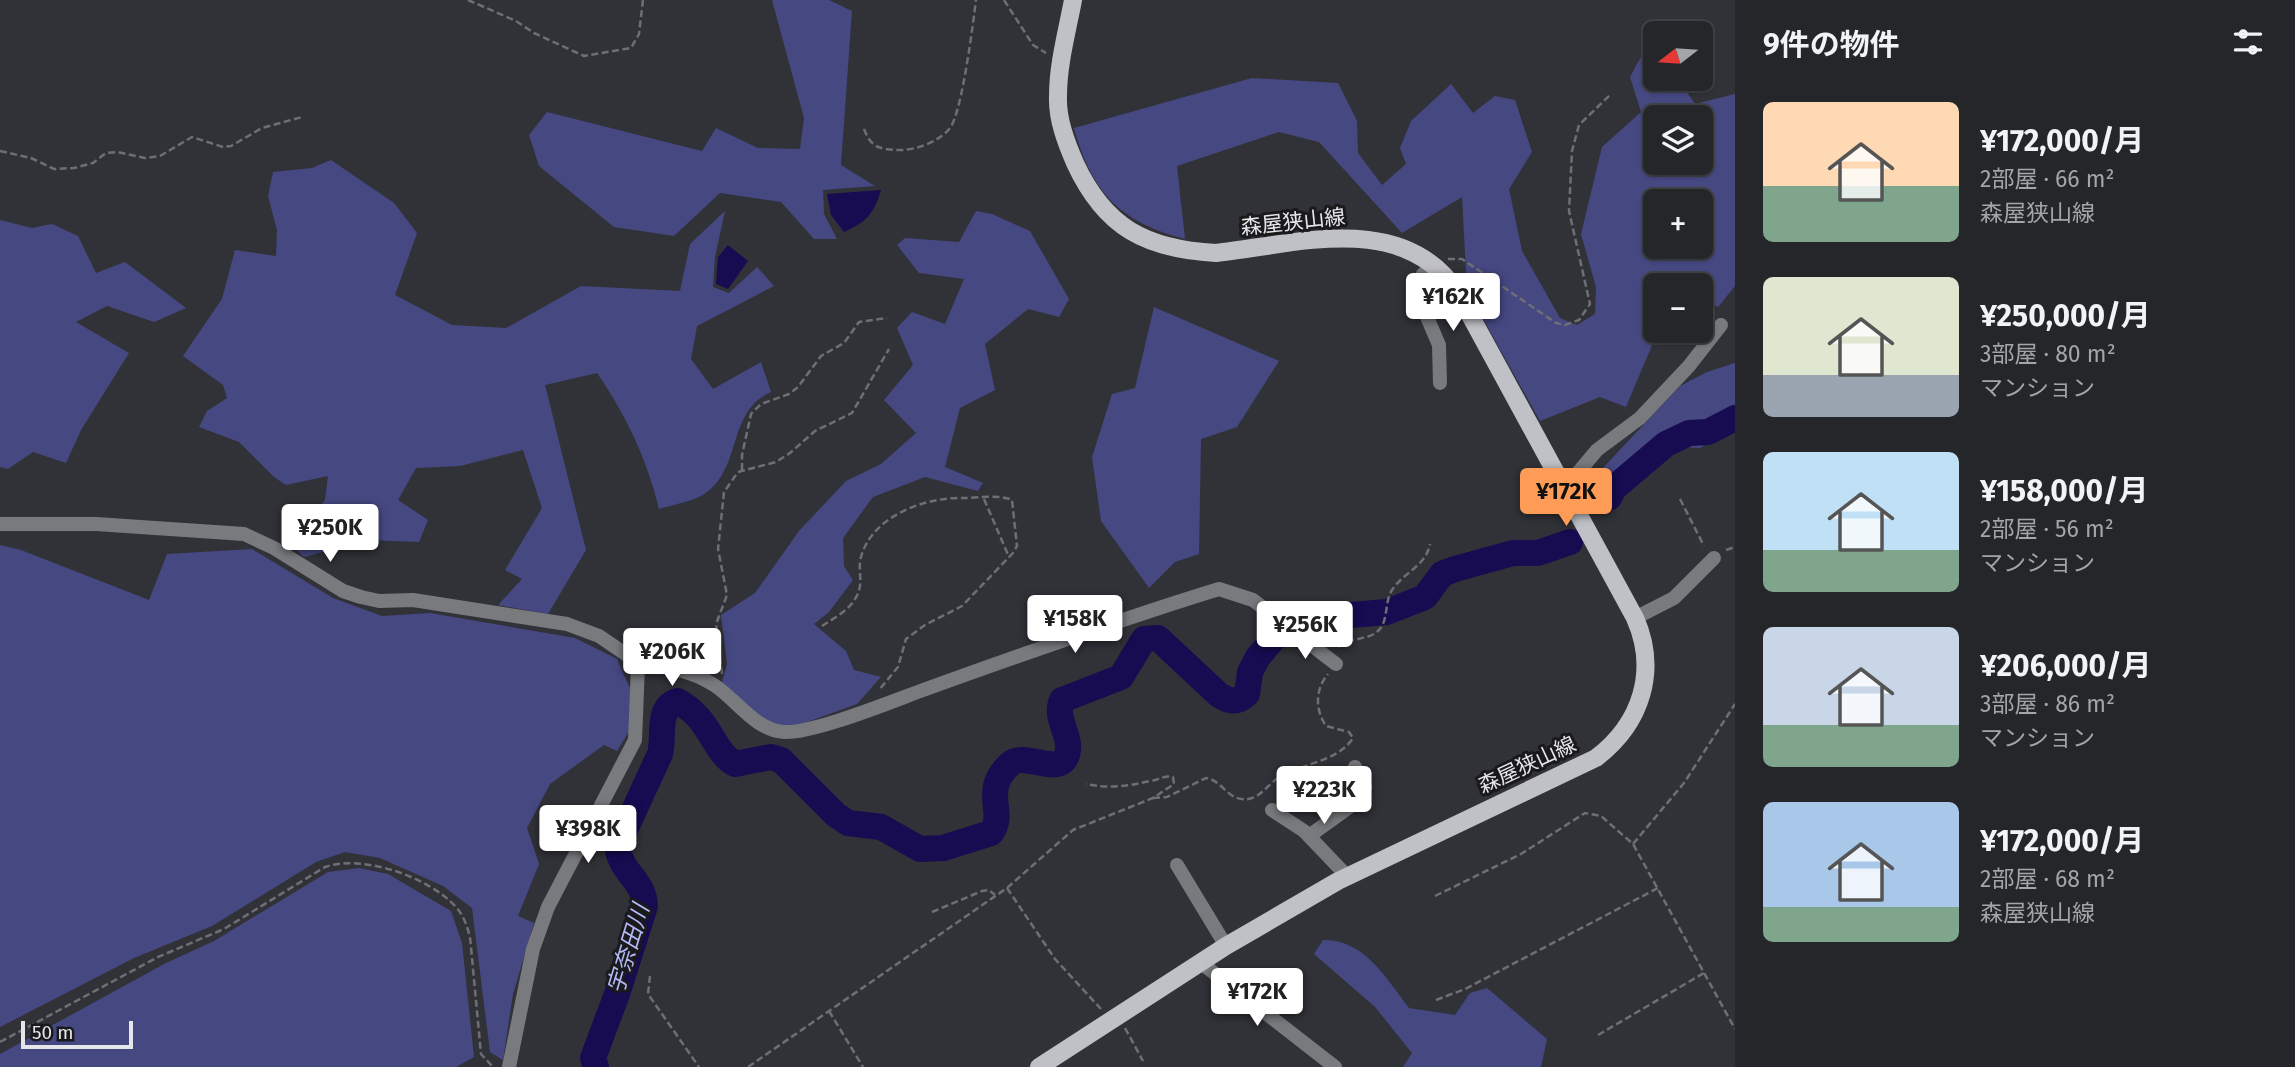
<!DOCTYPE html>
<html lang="ja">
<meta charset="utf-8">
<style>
body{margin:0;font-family:"Fira Sans","Noto Sans JP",sans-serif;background:#313236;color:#f1f3f6;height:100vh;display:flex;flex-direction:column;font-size:26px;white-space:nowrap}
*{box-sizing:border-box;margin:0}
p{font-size:23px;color:#a3a5a8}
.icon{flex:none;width:38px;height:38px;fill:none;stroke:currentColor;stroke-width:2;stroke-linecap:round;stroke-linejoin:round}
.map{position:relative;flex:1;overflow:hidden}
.drawer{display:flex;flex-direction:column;background:#25262a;width:560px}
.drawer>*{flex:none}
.needle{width:46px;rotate:253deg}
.controls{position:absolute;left:1643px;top:21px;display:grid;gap:14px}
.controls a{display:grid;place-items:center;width:70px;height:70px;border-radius:10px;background:#25262a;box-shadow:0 2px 5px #0004,0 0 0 2px #424347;font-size:35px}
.scale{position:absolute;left:21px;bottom:18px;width:112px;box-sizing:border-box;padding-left:7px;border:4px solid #e5e6e9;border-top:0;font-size:19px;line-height:24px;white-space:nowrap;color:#e5e6e9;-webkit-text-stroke:5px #1a1a1d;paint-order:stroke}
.price{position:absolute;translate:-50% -60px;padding:0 16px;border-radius:7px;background:#fff;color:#222;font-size:23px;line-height:46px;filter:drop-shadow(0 2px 4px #0008)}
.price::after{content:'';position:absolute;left:50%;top:42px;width:21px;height:16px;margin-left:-10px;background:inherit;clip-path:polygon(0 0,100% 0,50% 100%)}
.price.active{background:#fe9c57;color:#111}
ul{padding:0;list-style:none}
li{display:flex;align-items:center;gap:21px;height:175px;padding:0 28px}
li span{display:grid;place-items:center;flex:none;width:196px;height:140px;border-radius:10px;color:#555}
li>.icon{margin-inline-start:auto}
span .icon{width:84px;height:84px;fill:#fffc;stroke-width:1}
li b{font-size:30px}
h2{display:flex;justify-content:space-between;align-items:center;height:84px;padding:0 28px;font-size:30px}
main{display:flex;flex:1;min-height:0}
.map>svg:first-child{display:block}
.green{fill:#464882;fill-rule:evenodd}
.water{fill:#170b51}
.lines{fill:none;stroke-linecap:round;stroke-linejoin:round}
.river{stroke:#170b51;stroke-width:26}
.path{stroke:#6e6f74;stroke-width:2.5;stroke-dasharray:7 3.5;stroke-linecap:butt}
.minor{stroke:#797a7d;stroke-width:14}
.major{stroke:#c0c1c7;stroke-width:18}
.labels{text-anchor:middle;stroke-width:6;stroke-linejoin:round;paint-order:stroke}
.street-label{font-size:21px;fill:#e5e6e9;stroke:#1a1a1d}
.water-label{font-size:23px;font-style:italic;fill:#b3b8f7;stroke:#1a1a1d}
</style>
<main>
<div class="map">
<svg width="1735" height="1067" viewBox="0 0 1735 1067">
<rect width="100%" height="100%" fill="#313238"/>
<g class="green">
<path d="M 772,0 L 829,0 L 852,11 L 841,165 L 875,186 L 823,190 L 824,214 L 837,239 L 814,239 L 781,202 L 720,193 L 674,236 L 614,227 L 539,166 L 529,135 L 547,112 L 702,151 L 716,128 L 758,148 L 800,149 L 804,118 Z"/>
<path d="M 1643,53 L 1655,62 L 1656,79 L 1678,79 L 1695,104 L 1735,94 L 1735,286 L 1718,307 L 1701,298 L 1701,285 L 1656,285 L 1656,331 L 1658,331 L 1626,407 L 1600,397 L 1540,421 L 1467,290 L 1462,197 L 1402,233 L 1319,142 L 1279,132 L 1177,166 L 1185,239 C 1120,222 1092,193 1074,128 L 1252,78 L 1338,83 L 1357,121 L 1358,153 L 1382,185 L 1406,164 L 1400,148 L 1411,121 L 1451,84 L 1473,113 L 1495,96 L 1515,100 L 1532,152 L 1509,189 L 1522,251 L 1560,318 L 1577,325 L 1595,314 L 1596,287 L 1581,234 L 1602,147 L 1641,112 L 1630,77 ZM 1656,117 L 1701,117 L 1701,163 L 1656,163 ZM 1656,201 L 1701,201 L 1701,247 L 1656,247 Z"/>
<path d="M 331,160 L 394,203 L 417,233 L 395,295 L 452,325 L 506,328 L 581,286 L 680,291 L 690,244 L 725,211 L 715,257 L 713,287 L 729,293 L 757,267 L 774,286 L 697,326 L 691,359 L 713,389 L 761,362 L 771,392 C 725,412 744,471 701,496 C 689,502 672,505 659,509 C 647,459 626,415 597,373 L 545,385 L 586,550 L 548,614 L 498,605 L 522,579 L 505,570 L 542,508 L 523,450 L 460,466 L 416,468 L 398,500 L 428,520 L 419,542 L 369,540 L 304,557 L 289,543 L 325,500 L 328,476 L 286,485 L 274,477 L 239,442 L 199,427 L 207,411 L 227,398 L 223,385 L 183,356 L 222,299 L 235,250 L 276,256 L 277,230 L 268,196 L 273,172 L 312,168 Z"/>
<path d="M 976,211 L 992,214 L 1030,231 L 1069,299 L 1059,317 L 1028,309 L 985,344 L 995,390 L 960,408 L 945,467 L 983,483 L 978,491 L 925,477 L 873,497 L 843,538 L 844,566 L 853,580 L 829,612 L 814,624 L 846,651 L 854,670 L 881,677 L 857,704 L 799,725 L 783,727 L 765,721 L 721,686 L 727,664 L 721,615 L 755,593 L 799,531 L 846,481 L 881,464 L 916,433 L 884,400 L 913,365 L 897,328 L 912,312 L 945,324 L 964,279 L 919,273 L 897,245 L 905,238 L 959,242 Z"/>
<path d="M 0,220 L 32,228 L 52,224 L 78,236 L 96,273 L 125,262 L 186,308 L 154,322 L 107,306 L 76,322 L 129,353 L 81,430 L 66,463 L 33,452 L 8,469 L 0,467 Z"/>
<path d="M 1154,307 L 1279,361 L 1237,427 L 1201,439 L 1199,554 L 1175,562 L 1149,588 L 1101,521 L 1092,457 L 1112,394 L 1135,388 Z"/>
<path d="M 1735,363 L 1735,425 L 1700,448 L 1682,447 L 1656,453 L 1616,488 L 1588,503 L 1583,489 L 1680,386 L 1707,372 Z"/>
<path d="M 0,545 L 21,550 L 149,600 L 167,554 L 252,549 L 333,598 L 382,616 L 430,613 L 575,638 L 617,659 L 632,693 L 630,730 L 617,751 L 604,745 L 550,784 L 527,828 L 539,864 L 518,916 L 534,923 L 513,994 L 503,1060 L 490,1052 L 472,908 L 443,886 L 380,858 L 345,852 L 316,862 L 212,926 L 134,958 L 0,1027 Z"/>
<path d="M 359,868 L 388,874 L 451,911 L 462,943 L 474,1057 L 456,1067 L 0,1067 L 0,1054 L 164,964 L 214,941 L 328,872 Z"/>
<path d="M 1323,940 C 1364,939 1386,978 1409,1008 L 1455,1015 L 1470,993 L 1487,988 L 1547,1039 L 1541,1067 L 1403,1067 L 1412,1053 L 1375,1007 L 1314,954 Z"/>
</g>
<g class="water">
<path d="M 881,190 C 874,214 866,222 844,232 L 831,215 L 827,194 Z"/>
<path d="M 728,245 L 748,261 L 728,289 L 716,284 L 718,257 Z"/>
</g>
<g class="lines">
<g class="river">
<path d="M 1609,498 L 1614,488 L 1666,444 L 1689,433 L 1708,432 L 1735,418"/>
<path d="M 596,1067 L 593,1058 L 617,994 L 645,906 C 644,880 622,874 617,847 L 660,754 C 665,736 656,708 677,701 C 711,718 712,751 735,764 L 771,757 L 781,760 L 836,815 L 848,823 L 881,827 L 920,849 L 943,848 L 991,833 C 1007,812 980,792 1010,764 C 1024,751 1057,776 1066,757 C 1075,739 1053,719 1062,700 L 1121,677 L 1144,639 L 1158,638 L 1219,695 C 1230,702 1237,703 1247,694 L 1250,672 L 1258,657 L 1274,638 L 1301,619 L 1387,612 L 1425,597 L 1442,574 L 1455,569 L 1513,553 L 1538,553 L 1570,542"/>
</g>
<g class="path">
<path d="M 468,0 L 516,21 L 534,33 L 584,56 L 631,48 L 639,34 L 643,0"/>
<path d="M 1004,0 L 1033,45 L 1046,53"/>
<path d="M 864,129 C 871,147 878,149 897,150 C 914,151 939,142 950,128 C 962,112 973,24 976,0"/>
<path d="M 0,151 L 31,158 L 54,169 L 74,168 L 93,163 L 106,153 L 117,152 L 145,158 L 160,156 L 192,137 L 223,147 L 231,146 L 262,128 L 302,117"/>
<path d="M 1448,259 L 1462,259 L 1556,323 L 1565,325 L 1579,320 L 1590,304 L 1569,211 L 1572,151 L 1579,125 L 1611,94"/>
<path d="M 742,470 L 742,455 L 751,414 L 761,404 L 789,394 L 798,387 L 821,356 L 844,343 L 859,322 L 887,318"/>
<path d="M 984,499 L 1009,557"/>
<path d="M 1680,499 L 1704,546"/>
<path d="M 1726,550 L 1735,547"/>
<path d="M 822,626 C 834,618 848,611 855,599 C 865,584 857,572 861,557 C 872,516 925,497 963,498 C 978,498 999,494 1012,500 L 1017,546 L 1013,553 L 962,606 L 925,625 L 906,639 L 898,667 L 879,690"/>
<path d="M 1338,647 C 1349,637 1367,641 1378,631 C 1389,621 1384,602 1392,590 C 1404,572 1426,566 1430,544"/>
<path d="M 722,674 L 716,624 L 727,595 L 718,549 L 724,492 L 738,472 L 776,462 L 790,453 L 815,431 L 852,413 L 889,349"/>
<path d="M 1153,798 L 1167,797 L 1206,778 C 1221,780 1227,798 1242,799 C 1257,801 1264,789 1274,781 C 1297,763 1336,764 1353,738 L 1349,732 L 1326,726 C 1315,710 1315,689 1328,674"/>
<path d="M 1633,844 L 1684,783 L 1735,704"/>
<path d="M 1007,888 L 1055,959 L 1101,1009"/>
<path d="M 1435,896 L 1521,854 L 1585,813 L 1601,816 L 1633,844 L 1735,1029"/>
<path d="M 932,912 L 982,891 L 989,890 L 995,895"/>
<path d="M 650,976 L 648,994 L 699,1067"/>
<path d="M 1436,1000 L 1465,989 L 1658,888"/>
<path d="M 829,1011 L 863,1067"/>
<path d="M 1125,1028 L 1143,1061"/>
<path d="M 1598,1035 L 1704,973"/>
<path d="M 0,1042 L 158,957 L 224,929 L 325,867 C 363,854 429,877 456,907 C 464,916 467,926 470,937 L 481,1054 L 493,1067"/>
<path d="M 748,1067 L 1007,888 L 1073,830 L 1153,798 L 1174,784 L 1173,777 C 1164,775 1159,780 1150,781 C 1128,786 1109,789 1086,784"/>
</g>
<g class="minor">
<path d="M 1440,383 L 1439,345 L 1427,317 L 1423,274 L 1442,290 L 1452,284"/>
<path d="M 1566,487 L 1597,450 L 1640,418 L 1689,366 L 1721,325"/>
<path d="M 0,524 L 96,524 L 244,534 L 274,548 L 343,591 L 361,597 L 379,601 L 413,600 L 567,624 L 599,636 L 630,657 L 638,666 L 635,740 L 548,907 L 533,949 L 509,1067"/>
<path d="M 1635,618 L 1674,598 L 1714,558"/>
<path d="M 638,666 C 661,663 694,672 714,685 C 736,699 756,731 784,732 C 813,734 895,700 926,689 C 1023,654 1121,619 1219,589 L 1253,600 L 1336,664"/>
<path d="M 1272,810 L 1304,831 L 1347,876"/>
<path d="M 1309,836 L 1359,800 L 1365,787 L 1355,767"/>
<path d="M 1177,865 L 1226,946"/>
<path d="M 1200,962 L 1335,1067"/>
</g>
<path class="major" d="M 1039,1067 L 1226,946 L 1338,881 L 1596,758 C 1642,723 1658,670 1635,618 L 1458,293 C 1404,210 1297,244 1216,253 C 1146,249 1105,228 1075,163 C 1066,142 1057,119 1058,96 C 1058,64 1067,32 1073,0"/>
</g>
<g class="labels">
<g class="street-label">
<text transform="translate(1293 222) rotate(-6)" y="7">森屋狭山線</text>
<text transform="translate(1527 765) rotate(-25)" y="7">森屋狭山線</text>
</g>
<g class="water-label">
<text transform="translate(628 949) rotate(-73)" y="8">宇奈田川</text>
</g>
</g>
</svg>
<div class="controls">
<a><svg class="needle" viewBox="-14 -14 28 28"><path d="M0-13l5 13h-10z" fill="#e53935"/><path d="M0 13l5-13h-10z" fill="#a3a5a8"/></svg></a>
<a><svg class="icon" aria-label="layers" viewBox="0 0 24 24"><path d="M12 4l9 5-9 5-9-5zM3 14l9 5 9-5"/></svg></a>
<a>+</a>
<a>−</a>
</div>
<div class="scale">50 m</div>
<b class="price" style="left:1453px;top:333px">¥162K</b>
<b class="price active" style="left:1566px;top:528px">¥172K</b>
<b class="price" style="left:330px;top:564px">¥250K</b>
<b class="price" style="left:1075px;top:655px">¥158K</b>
<b class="price" style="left:1305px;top:661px">¥256K</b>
<b class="price" style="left:672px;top:688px">¥206K</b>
<b class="price" style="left:1324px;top:826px">¥223K</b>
<b class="price" style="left:588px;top:865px">¥398K</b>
<b class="price" style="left:1257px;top:1028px">¥172K</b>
</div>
<section class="drawer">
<h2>9件の物件<svg class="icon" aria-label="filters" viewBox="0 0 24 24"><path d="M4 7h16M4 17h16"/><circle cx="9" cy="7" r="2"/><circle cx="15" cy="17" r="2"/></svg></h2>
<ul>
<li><span style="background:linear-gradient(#ffd9b3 60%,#7fa58c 0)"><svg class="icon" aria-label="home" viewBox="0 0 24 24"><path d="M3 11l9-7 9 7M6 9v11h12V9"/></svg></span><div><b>¥172,000/月</b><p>2部屋 · 66 m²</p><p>森屋狭山線</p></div></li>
<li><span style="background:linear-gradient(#dfe7d0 70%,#9aa5b1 0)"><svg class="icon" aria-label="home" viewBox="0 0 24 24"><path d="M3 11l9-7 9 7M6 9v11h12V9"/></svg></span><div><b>¥250,000/月</b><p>3部屋 · 80 m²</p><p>マンション</p></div></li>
<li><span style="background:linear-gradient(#bfe0f5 70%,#7fa58c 0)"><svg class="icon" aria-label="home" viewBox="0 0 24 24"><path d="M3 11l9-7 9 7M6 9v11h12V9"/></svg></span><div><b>¥158,000/月</b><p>2部屋 · 56 m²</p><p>マンション</p></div></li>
<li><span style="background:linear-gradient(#c9d6e8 70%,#7fa58c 0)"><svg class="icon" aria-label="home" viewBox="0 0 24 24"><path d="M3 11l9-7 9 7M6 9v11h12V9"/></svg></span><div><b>¥206,000/月</b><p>3部屋 · 86 m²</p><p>マンション</p></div></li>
<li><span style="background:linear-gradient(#a9c7e8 75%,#7fa58c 0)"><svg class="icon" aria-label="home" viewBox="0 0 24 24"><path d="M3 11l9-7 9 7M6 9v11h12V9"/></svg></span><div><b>¥172,000/月</b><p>2部屋 · 68 m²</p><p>森屋狭山線</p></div></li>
</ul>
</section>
</main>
